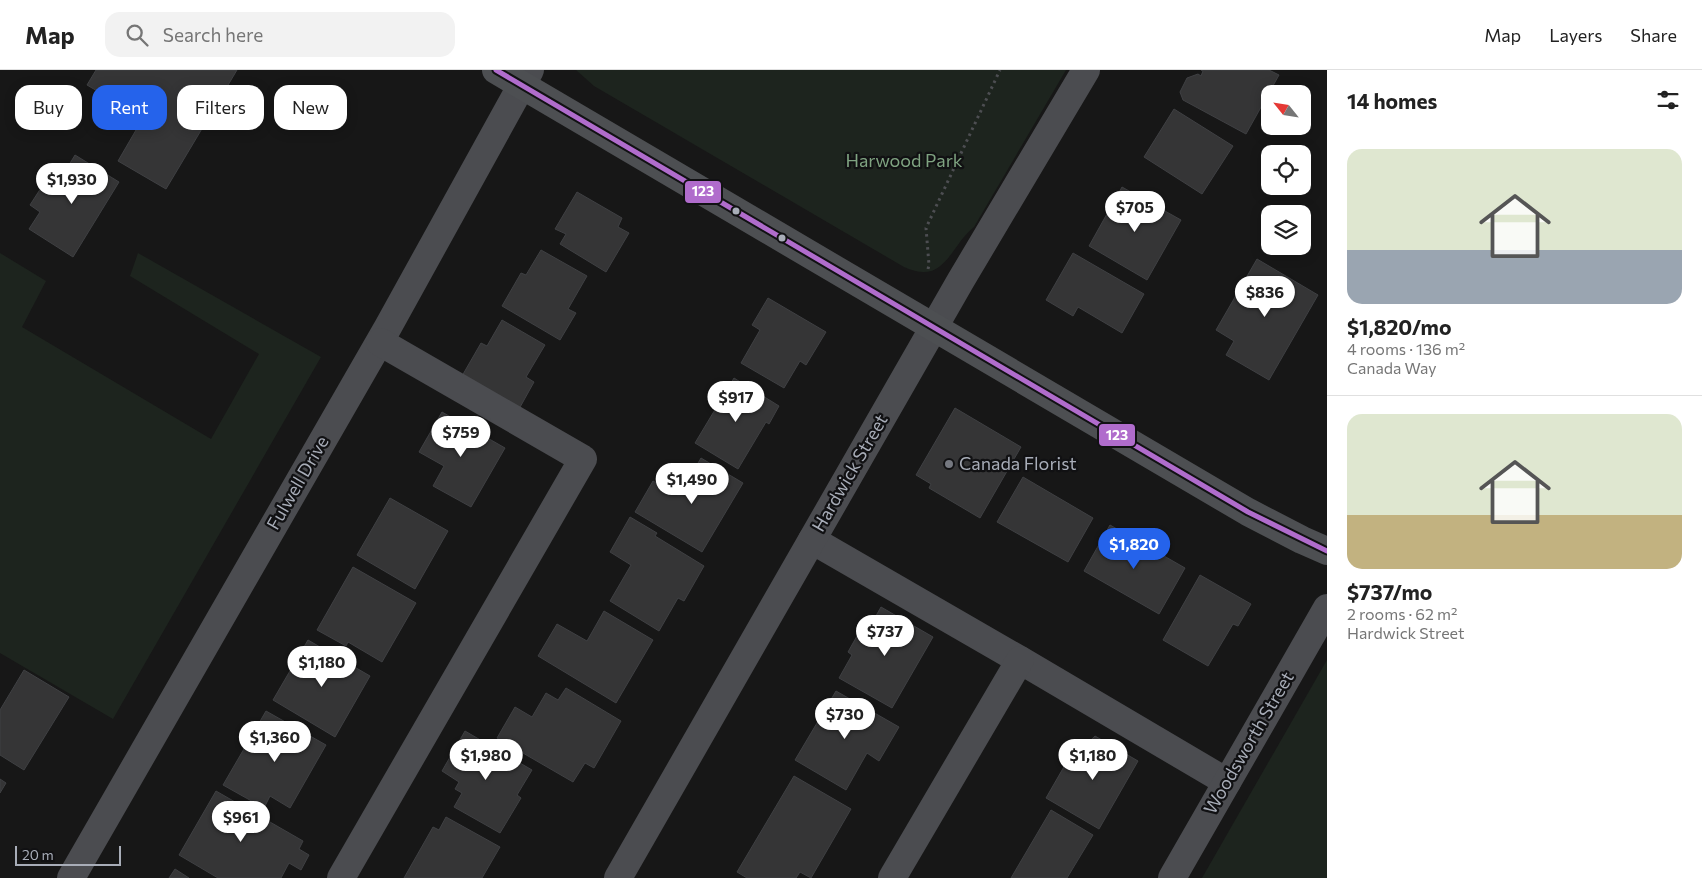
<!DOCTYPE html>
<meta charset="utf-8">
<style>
body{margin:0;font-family:Commissioner,sans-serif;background:#f2f2f2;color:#222;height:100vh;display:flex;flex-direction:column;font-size:19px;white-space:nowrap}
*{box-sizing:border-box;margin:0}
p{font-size:16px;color:#767676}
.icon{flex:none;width:28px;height:28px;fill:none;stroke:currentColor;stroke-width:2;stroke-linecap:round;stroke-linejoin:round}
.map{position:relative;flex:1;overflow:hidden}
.sheet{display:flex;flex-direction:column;background:#fff;width:375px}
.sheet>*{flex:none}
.hud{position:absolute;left:15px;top:15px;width:475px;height:45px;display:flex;gap:10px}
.needle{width:32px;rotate:300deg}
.buttons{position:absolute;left:1261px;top:15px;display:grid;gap:10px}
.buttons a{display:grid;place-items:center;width:50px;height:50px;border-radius:10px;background:#fff;box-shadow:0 2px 12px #0003;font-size:25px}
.scale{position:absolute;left:15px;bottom:12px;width:106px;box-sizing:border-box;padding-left:5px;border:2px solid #a8adb8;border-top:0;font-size:14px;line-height:18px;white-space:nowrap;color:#a8adb8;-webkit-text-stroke:4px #111113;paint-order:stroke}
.price{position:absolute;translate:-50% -42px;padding:0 11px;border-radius:18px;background:#fff;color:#222;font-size:16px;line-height:32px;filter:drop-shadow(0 1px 2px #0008)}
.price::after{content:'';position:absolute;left:50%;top:30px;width:15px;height:11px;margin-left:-8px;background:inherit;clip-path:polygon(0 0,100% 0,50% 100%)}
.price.selected{background:#2563eb;color:#fff}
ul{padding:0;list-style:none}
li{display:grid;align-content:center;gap:10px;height:265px;padding:0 20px}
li+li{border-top:1px solid #e0e0e0}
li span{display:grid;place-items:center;height:155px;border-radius:15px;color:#555}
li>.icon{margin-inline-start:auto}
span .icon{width:90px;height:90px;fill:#fffc;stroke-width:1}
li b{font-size:21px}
h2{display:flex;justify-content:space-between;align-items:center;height:60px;padding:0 20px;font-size:21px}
.tag{padding:0 18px;border-radius:15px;background:#fff;box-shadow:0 2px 12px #0003;font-size:18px;line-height:45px}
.tag.selected{background:#2563eb;color:#fff}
header{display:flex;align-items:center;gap:30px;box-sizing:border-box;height:70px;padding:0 25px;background:#fff;border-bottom:1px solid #e0e0e0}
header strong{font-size:24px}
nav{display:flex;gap:28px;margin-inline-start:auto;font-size:18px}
.search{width:350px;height:45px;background:#f2f2f2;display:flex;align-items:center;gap:12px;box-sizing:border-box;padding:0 18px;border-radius:15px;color:#767676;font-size:19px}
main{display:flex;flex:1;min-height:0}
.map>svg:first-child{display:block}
.green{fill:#1d241e}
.building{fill:#353536;stroke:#3f4043}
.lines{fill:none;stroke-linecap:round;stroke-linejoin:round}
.path{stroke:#4d4e52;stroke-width:3;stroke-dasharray:2.5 4;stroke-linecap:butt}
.minor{stroke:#4b4c50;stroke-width:28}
.major{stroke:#4d4f52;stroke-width:28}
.bus-1-casing{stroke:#111113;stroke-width:9}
.bus-1{stroke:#b06ccc;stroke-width:5}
.bus-dot{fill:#a8adb8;stroke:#111113;stroke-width:2}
.poi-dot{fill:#757880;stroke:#111113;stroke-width:2}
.labels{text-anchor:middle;stroke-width:4.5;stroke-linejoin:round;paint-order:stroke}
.park-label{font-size:18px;fill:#7fa381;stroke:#111113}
.poi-label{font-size:18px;fill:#a8adb8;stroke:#111113;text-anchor:start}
.street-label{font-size:18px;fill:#a8adb8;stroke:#111113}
.line-badge{stroke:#111113;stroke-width:2}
.badge-label{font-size:14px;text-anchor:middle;font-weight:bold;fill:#fff}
</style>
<header>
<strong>Map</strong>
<div class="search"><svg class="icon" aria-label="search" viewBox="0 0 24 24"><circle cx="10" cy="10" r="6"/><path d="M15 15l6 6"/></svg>Search here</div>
<nav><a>Map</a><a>Layers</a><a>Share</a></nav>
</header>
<main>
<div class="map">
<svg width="1327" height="808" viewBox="0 0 1327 808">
<rect width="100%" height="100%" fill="#171717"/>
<g class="green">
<path d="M 576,0 L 1066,0 L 974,157 C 949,177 945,216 904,197 L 594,16 Z"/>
<path d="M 0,183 L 46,211 L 22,257 L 211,369 L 259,284 L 130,206 L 138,183 L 321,287 L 113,649 L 0,583 Z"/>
<path d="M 1327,590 L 1327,808 L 1202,808 Z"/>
</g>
<g class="building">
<path d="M 96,0 L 237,0 L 166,119 L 118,91 L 143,48 L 87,15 Z"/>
<path d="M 1201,0 L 1269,0 L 1279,5 L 1246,64 L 1183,30 L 1180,22 L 1187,8 L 1198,4 L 1201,6 L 1203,1 Z"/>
<path d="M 1174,39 L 1233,76 L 1202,124 L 1144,87 Z"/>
<path d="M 75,85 L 119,112 L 73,187 L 29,159 L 40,142 L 30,135 L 48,107 L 58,113 Z"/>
<path d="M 1122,117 L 1181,150 L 1147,210 L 1089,176 Z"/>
<path d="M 577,122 L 622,148 L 618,157 L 629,163 L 606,202 L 560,174 L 566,164 L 555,159 Z"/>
<path d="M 541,180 L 587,206 L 568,239 L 576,243 L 560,270 L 502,236 L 521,203 L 526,205 Z"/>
<path d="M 1073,183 L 1144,224 L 1122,263 L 1078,237 L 1073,246 L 1046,230 Z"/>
<path d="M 1257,189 L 1318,225 L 1269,310 L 1226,285 L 1234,271 L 1216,260 Z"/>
<path d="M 768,228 L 826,262 L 806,295 L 800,291 L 784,318 L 741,293 L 760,260 L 752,255 Z"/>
<path d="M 502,250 L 545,275 L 526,307 L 534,312 L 519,339 L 462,306 L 481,273 L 487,276 Z"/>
<path d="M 734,308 L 779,336 L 769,354 L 766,352 L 738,399 L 695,373 Z"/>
<path d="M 955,338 L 1021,377 L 980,448 L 929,418 L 931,414 L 916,405 Z"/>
<path d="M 442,342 L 505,378 L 471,437 L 433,416 L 444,396 L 419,382 Z"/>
<path d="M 701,388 L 743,413 L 702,482 L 635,442 L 653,411 L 679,426 Z"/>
<path d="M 1023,407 L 1093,448 L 1068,492 L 997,452 Z"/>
<path d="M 390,428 L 448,461 L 415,519 L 357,485 Z"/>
<path d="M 630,447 L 657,463 L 655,466 L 704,496 L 684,531 L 678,528 L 659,561 L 610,531 L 631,495 L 610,482 Z"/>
<path d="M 1110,455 L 1185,498 L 1159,544 L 1084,501 Z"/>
<path d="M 353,497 L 416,533 L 382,592 L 348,572 L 346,576 L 317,560 Z"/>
<path d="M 1200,505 L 1251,534 L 1238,556 L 1233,554 L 1208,596 L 1163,570 Z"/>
<path d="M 881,537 L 933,567 L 892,638 L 839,608 L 852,585 L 848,582 L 862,557 L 868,560 Z"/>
<path d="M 604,541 L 653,570 L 616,633 L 538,586 L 557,554 L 587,571 Z"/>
<path d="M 308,570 L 370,606 L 335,667 L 273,630 Z"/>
<path d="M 24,600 L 69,627 L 24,700 L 0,685 L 0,640 Z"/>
<path d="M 566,618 L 621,651 L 594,698 L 585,693 L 573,712 L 497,668 L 515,637 L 532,647 L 546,623 L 558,630 Z"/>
<path d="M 836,621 L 899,657 L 879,691 L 867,683 L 846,720 L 795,690 Z"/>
<path d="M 266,641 L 326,675 L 290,738 L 270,726 L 264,738 L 223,715 Z"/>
<path d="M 465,661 L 532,700 L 517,725 L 521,728 L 500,763 L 454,737 L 462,723 L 455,719 L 459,712 L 442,701 Z"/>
<path d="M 1095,666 L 1138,691 L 1099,759 L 1046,728 L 1065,695 Z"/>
<path d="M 794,706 L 851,739 L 811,808 L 800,802 L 796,808 L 747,808 L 737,802 Z"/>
<path d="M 0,709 L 6,713 L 0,723 Z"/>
<path d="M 216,721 L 303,771 L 299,779 L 309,785 L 301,800 L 289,793 L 281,808 L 218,808 L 179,785 Z"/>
<path d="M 1051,740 L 1093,765 L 1067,808 L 1011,808 Z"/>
<path d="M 446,747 L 500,777 L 482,808 L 404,808 L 433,757 L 439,760 Z"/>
<path d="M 175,799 L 189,808 L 169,808 Z"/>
</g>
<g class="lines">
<path class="path" d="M 928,199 L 929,195 L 926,158 L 1000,0"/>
<g class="minor">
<path d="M 812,470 L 1020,590 L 1227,712"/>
<path d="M 71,808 L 388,257 L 530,0"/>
<path d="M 341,808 L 583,389 L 380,272"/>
<path d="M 618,808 L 961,210 L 1086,0"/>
<path d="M 892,808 L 1020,590"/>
<path d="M 1172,808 L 1327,538"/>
</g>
<path class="major" d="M 496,0 L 1248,442 L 1302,470 L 1327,481"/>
<defs>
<path id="bus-1" d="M 496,0 L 1248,442 L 1327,481"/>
</defs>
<use href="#bus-1" class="bus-1-casing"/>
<use href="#bus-1" class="bus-1"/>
</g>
<g class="bus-dot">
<circle cx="736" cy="141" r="4.5"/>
<circle cx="782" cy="168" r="4.5"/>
</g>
<circle class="poi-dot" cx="949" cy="394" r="5"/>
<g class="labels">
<g class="park-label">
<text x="904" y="97">Harwood Park</text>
</g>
<g class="poi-label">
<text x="959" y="400">Canada Florist</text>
</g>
<g class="street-label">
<text transform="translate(850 403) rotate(-60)" y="6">Hardwick Street</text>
<text transform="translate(298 413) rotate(-60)" y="6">Fulwell Drive</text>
<text transform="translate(1249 673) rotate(-60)" y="6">Woodsworth Street</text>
</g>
</g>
<g class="line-badge">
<rect x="684" y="110" width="38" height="24" rx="5" fill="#b06ccc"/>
<rect x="1098" y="353" width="38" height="24" rx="5" fill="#b06ccc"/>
</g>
<g class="badge-label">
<text x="703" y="126">123</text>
<text x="1117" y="370">123</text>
</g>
</svg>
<div class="buttons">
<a><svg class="needle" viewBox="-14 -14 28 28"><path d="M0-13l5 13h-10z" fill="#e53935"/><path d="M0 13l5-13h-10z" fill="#767676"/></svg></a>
<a><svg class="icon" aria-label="locate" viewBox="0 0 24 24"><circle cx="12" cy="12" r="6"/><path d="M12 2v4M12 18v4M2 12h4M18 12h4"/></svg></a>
<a><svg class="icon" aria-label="layers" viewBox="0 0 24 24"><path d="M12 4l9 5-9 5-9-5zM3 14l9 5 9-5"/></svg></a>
</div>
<div class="scale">20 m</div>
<b class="price" style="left:72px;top:135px">$1,930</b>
<b class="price" style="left:1135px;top:163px">$705</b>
<b class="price" style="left:1265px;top:248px">$836</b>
<b class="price" style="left:736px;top:353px">$917</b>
<b class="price" style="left:461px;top:388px">$759</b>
<b class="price" style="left:692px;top:435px">$1,490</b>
<b class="price selected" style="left:1134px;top:500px">$1,820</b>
<b class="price" style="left:885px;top:587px">$737</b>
<b class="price" style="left:322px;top:618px">$1,180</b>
<b class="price" style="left:845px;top:670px">$730</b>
<b class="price" style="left:275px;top:693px">$1,360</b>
<b class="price" style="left:486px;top:711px">$1,980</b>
<b class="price" style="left:1093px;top:711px">$1,180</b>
<b class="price" style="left:241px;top:773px">$961</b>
<div class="hud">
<a class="tag">Buy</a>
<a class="tag selected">Rent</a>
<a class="tag">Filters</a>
<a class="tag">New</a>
</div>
</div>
<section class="sheet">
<h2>14 homes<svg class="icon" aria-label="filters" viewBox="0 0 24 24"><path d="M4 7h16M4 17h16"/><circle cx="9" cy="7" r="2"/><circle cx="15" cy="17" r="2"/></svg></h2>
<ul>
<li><span style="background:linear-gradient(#dfe7d0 65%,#9aa5b1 0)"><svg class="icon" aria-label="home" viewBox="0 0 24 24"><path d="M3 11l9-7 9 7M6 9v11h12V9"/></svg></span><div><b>$1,820/mo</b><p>4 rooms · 136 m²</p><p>Canada Way</p></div></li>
<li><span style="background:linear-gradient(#dfe7d0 65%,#c2b280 0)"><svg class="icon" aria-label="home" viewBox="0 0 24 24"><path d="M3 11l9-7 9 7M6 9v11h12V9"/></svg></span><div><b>$737/mo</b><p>2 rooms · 62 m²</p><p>Hardwick Street</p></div></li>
</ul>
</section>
</main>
